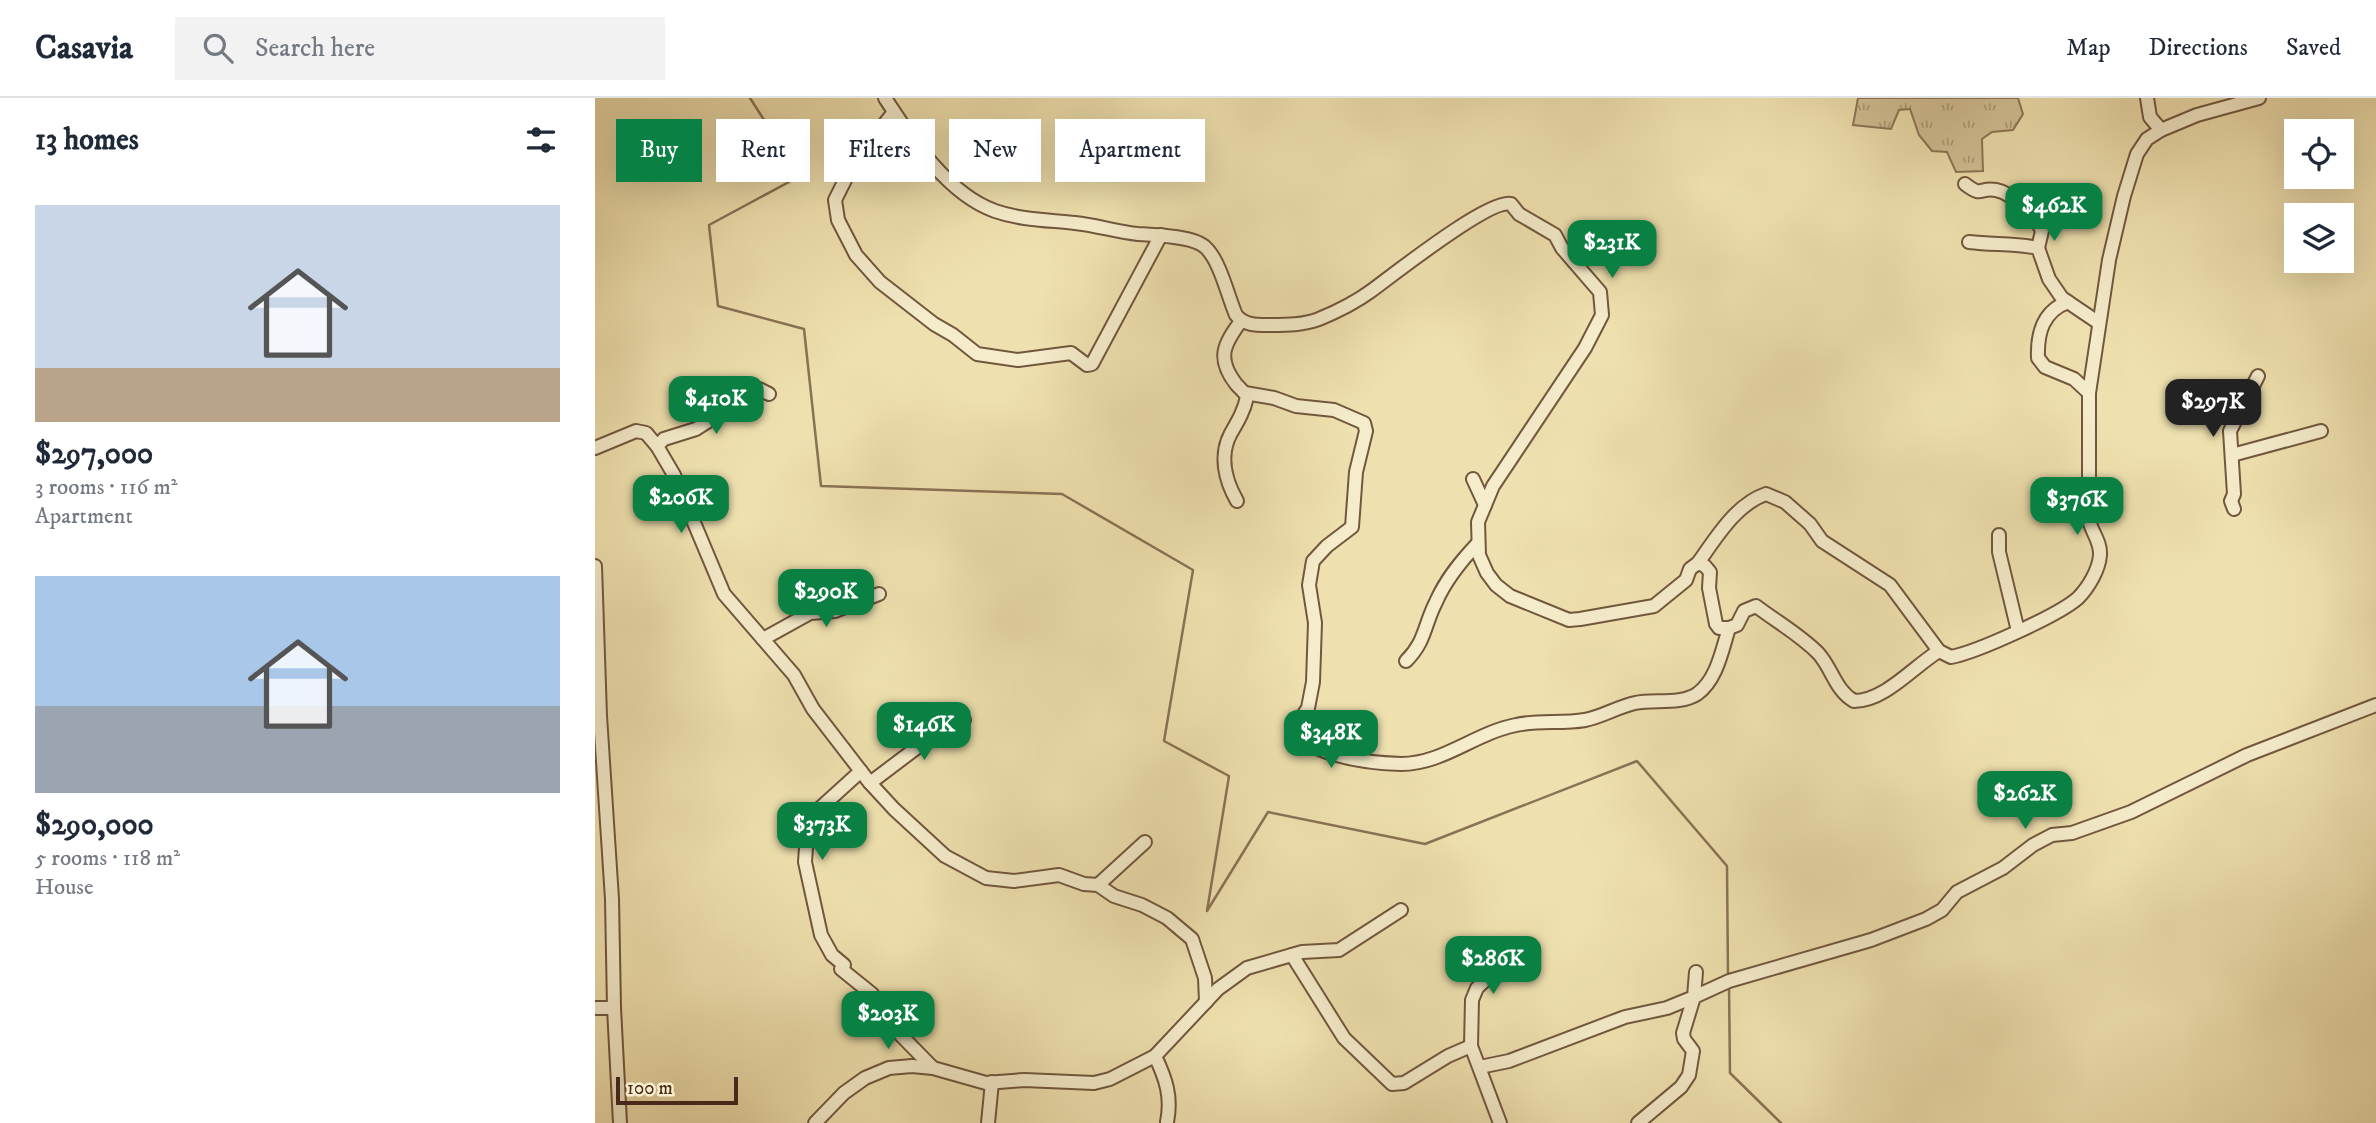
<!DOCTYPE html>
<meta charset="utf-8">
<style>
body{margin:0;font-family:"IM FELL DW Pica",serif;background:#f2f2f3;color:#1f2937;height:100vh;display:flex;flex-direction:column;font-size:26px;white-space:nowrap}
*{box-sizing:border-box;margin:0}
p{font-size:23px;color:#747a83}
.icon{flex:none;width:38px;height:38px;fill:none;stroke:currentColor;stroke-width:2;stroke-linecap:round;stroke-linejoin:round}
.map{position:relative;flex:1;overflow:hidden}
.side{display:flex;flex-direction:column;background:#fff;width:595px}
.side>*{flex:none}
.banner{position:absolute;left:21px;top:21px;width:665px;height:63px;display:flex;gap:14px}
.tools{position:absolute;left:1689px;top:21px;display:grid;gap:14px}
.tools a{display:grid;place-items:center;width:70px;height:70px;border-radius:0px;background:#fff;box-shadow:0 7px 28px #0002;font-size:35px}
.scale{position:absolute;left:21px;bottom:18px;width:122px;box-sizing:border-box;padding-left:7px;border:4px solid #48291a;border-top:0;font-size:19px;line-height:24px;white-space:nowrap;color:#48291a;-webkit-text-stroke:5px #f5eccb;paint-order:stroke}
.price{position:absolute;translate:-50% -60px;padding:0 16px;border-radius:14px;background:#0b8043;color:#fff;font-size:23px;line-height:46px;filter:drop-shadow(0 2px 4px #0008)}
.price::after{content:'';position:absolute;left:50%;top:42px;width:21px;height:16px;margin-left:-10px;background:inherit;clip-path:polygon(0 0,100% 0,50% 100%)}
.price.active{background:#222;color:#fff}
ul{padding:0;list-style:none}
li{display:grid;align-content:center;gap:14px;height:371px;padding:0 35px}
li span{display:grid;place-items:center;height:217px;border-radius:0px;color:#555}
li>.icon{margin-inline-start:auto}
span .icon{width:126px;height:126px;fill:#fffc;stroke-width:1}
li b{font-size:30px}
h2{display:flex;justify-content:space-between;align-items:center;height:84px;padding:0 35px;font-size:30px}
.pill{padding:0 24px;border-radius:0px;background:#fff;box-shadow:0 7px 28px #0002;font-size:24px;line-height:63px}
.pill.active{background:#0b8043;color:#fff}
header{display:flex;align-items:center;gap:42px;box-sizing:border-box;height:98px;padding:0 35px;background:#fff;border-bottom:2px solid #e0e1e3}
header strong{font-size:33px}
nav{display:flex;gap:38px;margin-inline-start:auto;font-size:24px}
.search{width:490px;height:63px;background:#f2f2f3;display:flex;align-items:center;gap:18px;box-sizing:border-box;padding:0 24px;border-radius:0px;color:#747a83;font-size:26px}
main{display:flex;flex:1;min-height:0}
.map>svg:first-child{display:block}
.grass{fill:url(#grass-tufts);stroke:#8e7658;stroke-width:2}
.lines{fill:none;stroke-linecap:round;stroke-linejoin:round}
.stream{stroke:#8a7255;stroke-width:2.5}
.minor-casing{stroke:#72573f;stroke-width:16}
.minor{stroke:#f5eccb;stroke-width:12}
</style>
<header>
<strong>Casavia</strong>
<div class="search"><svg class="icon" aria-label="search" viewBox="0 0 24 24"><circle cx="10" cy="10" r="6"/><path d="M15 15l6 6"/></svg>Search here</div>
<nav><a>Map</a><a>Directions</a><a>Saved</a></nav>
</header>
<main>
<section class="side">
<h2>13 homes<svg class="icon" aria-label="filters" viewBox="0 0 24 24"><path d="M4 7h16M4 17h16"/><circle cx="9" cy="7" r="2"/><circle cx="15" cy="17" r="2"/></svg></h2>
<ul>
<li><span style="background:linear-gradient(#c9d6e8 75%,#b9a48a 0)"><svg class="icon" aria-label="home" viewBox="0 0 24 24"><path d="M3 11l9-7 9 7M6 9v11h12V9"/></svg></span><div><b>$297,000</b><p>3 rooms · 116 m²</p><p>Apartment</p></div></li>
<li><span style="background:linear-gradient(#a9c7e8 60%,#9aa5b1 0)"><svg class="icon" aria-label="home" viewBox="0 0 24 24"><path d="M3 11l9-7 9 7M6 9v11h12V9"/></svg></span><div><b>$290,000</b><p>5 rooms · 118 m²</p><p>House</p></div></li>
</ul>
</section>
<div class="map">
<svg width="1781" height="1025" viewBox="0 0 1781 1025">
<defs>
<pattern id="grass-tufts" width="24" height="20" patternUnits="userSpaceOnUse" patternTransform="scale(1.75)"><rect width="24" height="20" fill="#d3c296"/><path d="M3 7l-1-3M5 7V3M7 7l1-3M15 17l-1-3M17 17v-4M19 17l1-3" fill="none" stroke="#ad9e7a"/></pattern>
</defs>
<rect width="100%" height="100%" fill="#efe1af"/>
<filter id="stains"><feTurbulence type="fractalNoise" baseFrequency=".00286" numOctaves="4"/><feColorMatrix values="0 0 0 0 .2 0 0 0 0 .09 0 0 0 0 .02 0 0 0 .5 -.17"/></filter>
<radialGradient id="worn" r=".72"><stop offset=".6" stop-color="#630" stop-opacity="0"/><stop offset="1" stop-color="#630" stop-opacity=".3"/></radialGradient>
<path class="grass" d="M 1263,0 L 1423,0 L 1428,16 L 1418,32 L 1397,34 L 1387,41 L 1388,73 L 1361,74 L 1352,54 L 1337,53 L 1324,37 L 1315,11 L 1304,12 L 1296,31 L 1258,27 Z"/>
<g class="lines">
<g class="stream">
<path d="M 155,0 L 205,78 L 114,127 L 123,208 L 209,231 L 226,388 L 467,396 L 598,472 L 569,643 L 634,678 L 612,813 L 673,714 L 830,746 L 1042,663 L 1132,768 L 1133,880"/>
<path d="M 1134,887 L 1135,975 L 1186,1025"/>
</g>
<defs>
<g id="minor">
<path d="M 290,0 C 316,40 352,96 400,113 C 426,122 453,122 480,125 C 501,127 522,134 543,136 C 560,137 598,138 610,149 C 625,162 633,199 641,217 C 650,228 663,227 676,227 C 692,227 708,227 724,221 C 741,214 761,204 776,193 C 798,177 895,100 916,106 L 924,116 L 960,137 L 967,150 L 1005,194 L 1007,217 L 990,250 L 898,388 L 883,424 L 884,457 L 892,475 L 901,487 L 915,498 L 974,522 L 985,521 L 1059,508 L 1091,482 L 1095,471 L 1103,465 L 1110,468 L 1115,474 L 1114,490 L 1121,526 L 1124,530 L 1134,530 L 1142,527 L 1149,513 L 1161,508 C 1182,524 1204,536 1223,555 C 1237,570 1240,592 1259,603 C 1290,603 1319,568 1344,553"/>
<path d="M 1552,0 L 1555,19 L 1566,32"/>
<path d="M 299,14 L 259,64 L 240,102 L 243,122 L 261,157 L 285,184 L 339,226 L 358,237 L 382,256 L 423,262 L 476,255 L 492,267 L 497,266 L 566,137"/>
<path d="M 1370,86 C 1388,100 1384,89 1401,92 C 1417,95 1441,118 1447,133 L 1443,150"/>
<path d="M 1374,144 C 1398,147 1420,145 1443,150 L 1454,181 L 1467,200 L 1504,225"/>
<path d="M 1473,204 C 1448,213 1442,235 1443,260 L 1450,269 L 1479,281 L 1494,295"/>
<path d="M 650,295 L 679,300 L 701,308 L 739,312 L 769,325 L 771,333 L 761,374 L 757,429 L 732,448 L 718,463 L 714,487 L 720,525 L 718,584 L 713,610 L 699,631 L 699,638 C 729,658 770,665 806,666 C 848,666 880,635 921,627 C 943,622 967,626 990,622 C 1007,619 1022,609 1040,605 C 1059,601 1085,607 1102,596 C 1122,582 1127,552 1134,530"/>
<path d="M 62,348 L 69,341 L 101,331 L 164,291 L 174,296"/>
<path d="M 0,350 L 41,333 L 51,335 L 62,348 L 79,377 L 129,496 L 199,577 L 218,611 L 275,685 L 299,711 L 350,758 L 391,780 L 419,783 L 464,777 L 489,786 L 503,787 L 519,798 L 547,807 L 572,820 L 597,841 L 610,880 L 611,904"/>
<path d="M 1637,357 L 1726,333"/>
<path d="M 878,381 L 890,407"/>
<path d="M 642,403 C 630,382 624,357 636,335 C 643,323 649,313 652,299 C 649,293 645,291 641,286 C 621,260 629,246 646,223"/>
<path d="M 1639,411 L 1636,403 L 1639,396 L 1635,333 L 1663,278"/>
<path d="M 1404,437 L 1404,454 L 1423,533"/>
<path d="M 1103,465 C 1121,440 1141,406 1171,396 L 1190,404 L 1215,426 L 1227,443 L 1295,487 L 1344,553 L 1356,559 C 1382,554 1464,517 1483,500 C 1493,490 1504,472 1505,457 C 1506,444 1497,435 1494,422 L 1494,295 L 1514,162 L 1529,98 L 1542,56 L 1552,41 L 1566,32 L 1602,17 L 1664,0"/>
<path d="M 0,468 L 5,618 L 17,801 L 19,910 L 25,1025"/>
<path d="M 168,541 L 215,515 L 240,513 L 284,496"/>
<path d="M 811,563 C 831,543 829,527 841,504 C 851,481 866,463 883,445"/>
<path d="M 275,685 L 324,648 L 369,622"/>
<path d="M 503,787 L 550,744"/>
<path d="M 697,857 L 749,940 L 797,986 L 809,985 L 853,958 L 876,948"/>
<path d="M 249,867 L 237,857 L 226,837 L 210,764 L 212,735 L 223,712 L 266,673"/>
<path d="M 246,871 L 277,896 L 290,921 L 338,970"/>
<path d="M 0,910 L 19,910"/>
<path d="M 560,958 C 571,981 577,999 572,1024"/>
<path d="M 885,969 L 914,963 L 1030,919 L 1072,910 L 1099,899 L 1101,874"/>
<path d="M 220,1025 L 249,995 L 270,980 L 294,970 L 317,968 L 338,970 L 391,985 L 429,982 L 499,985 L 515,981 L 560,958 L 623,891 L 652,870 L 707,854 L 744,852 L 806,812"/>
<path d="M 393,1025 L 397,984"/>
<path d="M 905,1025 L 876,948 L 877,902 L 882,890 L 903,870 L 933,854"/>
<path d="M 1043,1025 L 1086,989 L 1094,977 L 1098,953 L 1089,941 L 1088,935 L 1099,899 L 1134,883 L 1276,842 L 1331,821 L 1347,812 L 1362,794 L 1408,770 L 1438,747 L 1457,737 L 1477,735 L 1536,714 L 1652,657 L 1781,607"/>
</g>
</defs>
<use href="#minor" class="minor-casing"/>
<use href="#minor" class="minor"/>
</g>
<rect width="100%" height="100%" filter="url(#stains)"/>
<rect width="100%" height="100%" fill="url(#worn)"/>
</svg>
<div class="tools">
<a><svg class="icon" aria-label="locate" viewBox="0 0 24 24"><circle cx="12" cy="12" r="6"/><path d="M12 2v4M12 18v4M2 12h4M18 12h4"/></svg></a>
<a><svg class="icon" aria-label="layers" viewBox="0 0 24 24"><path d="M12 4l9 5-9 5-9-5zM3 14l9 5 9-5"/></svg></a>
</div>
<div class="scale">100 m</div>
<b class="price" style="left:1459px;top:145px">$462K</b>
<b class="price" style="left:1017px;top:182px">$231K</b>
<b class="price" style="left:121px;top:338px">$410K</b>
<b class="price active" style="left:1618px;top:341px">$297K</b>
<b class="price" style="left:86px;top:437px">$206K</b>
<b class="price" style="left:1482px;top:439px">$376K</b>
<b class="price" style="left:231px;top:531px">$290K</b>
<b class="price" style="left:329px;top:664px">$146K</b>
<b class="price" style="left:736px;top:672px">$348K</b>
<b class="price" style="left:1430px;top:733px">$262K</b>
<b class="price" style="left:227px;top:764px">$373K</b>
<b class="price" style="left:898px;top:898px">$286K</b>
<b class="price" style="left:293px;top:953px">$203K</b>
<div class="banner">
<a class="pill active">Buy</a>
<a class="pill">Rent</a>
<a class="pill">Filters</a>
<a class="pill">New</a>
<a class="pill">Apartment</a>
</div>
</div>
</main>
